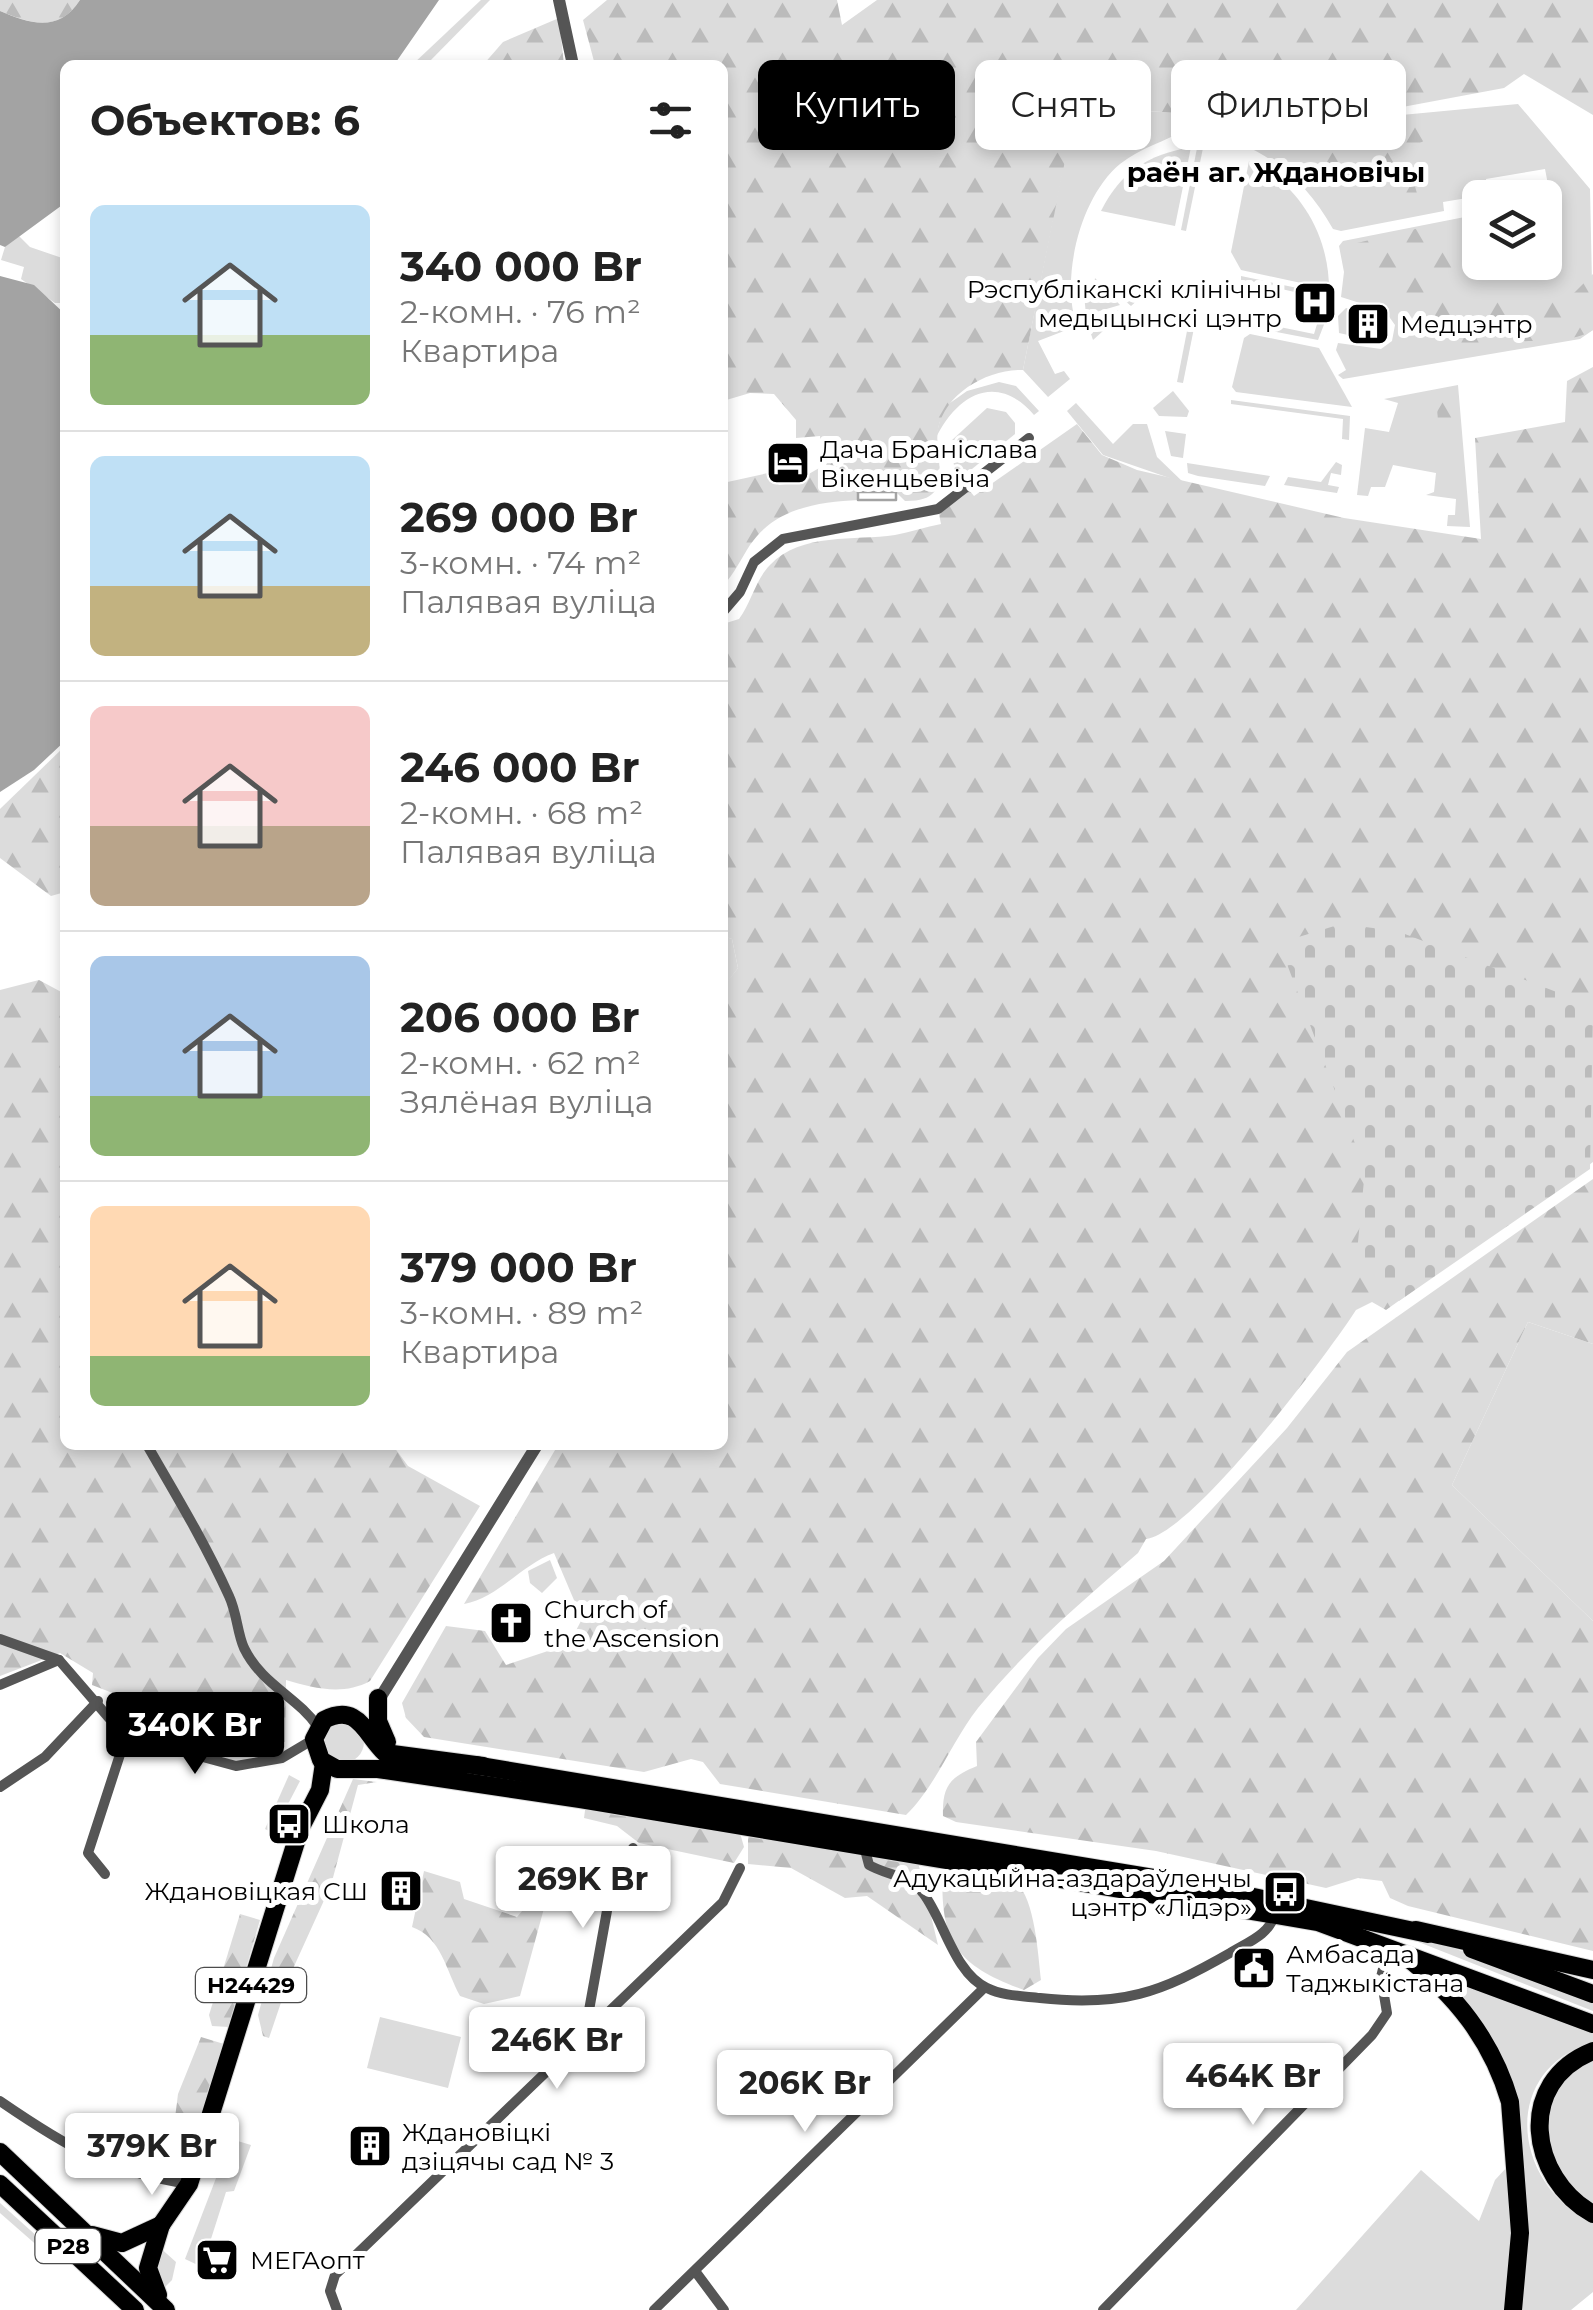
<!DOCTYPE html>
<html lang="ru">
<meta charset="utf-8">
<style>
body{margin:0;font-family:Montserrat,sans-serif;background:#f6f6f6;color:#222;height:100vh;display:flex;flex-direction:column;font-size:38px;white-space:nowrap}
*{box-sizing:border-box;margin:0}
p{font-size:32px;color:#767676}
.icon{flex:none;width:55px;height:55px;fill:none;stroke:currentColor;stroke-width:2;stroke-linecap:round;stroke-linejoin:round}
.map{position:relative;flex:1;overflow:hidden}
.drawer{position:absolute;left:60px;top:60px;width:668px;height:1390px;display:flex;flex-direction:column;background:#fff;border-radius:15px;box-shadow:0 5px 15px #0003}
.drawer>*{flex:none}
.guide{position:absolute;left:758px;top:60px;width:685px;height:90px;display:flex;gap:20px}
.tools{position:absolute;left:1462px;top:180px;display:grid;gap:20px}
.tools a{display:grid;place-items:center;width:100px;height:100px;border-radius:15px;background:#fff;box-shadow:0 5px 15px #0003;font-size:50px}
.price{position:absolute;translate:-50% -85px;padding:0 22px;border-radius:10px;background:#fff;color:#222;font-size:32px;line-height:65px;filter:drop-shadow(0 2px 5px #0008)}
.price::after{content:'';position:absolute;left:50%;top:60px;width:30px;height:22px;margin-left:-15px;background:inherit;clip-path:polygon(0 0,100% 0,50% 100%)}
.price.on{background:#000;color:#fff}
ul{padding:0;list-style:none}
li{display:flex;align-items:center;gap:30px;height:250px;padding:0 30px}
li+li{border-top:2px solid #e0e0e0}
li span{display:grid;place-items:center;flex:none;width:280px;height:200px;border-radius:15px;color:#555}
li>.icon{margin-inline-start:auto}
span .icon{width:120px;height:120px;fill:#fffc;stroke-width:1}
li b{font-size:42px}
h2{display:flex;justify-content:space-between;align-items:center;height:120px;padding:0 30px;font-size:42px}
.pill{padding:0 35px;border-radius:15px;background:#fff;box-shadow:0 5px 15px #0003;font-size:35px;line-height:90px}
.pill.on{background:#000;color:#fff}
.map>svg:first-child{display:block}
.green{fill:#dcdcdc}
.forest{fill:url(#forest-firs)}
.cemetery{fill:url(#cemetery-stones)}
.water{fill:#a3a3a3}
.lines{fill:none;stroke-linecap:round;stroke-linejoin:round}
.stream{stroke:#a3a3a3;stroke-width:2.5}
.primary-casing{stroke:#dbdbdb;stroke-width:20}
.trunk-casing{stroke:#dbdbdb;stroke-width:20}
.minor{stroke:#555;stroke-width:10}
.tertiary{stroke:#555;stroke-width:12}
.primary{stroke:#000;stroke-width:18}
.trunk{stroke:#000;stroke-width:18}
.labels{text-anchor:middle;stroke-width:10;stroke-linejoin:round;paint-order:stroke}
.shield{fill:#fff;stroke:#4c4c4c;stroke-width:2.5}
.shield-label{font-size:22px;font-weight:bold;fill:#000}
.poi-label{font-size:25px;fill:#000;stroke:#fff;text-anchor:start}
.neighbourhood-label{font-size:28px;font-weight:bold;fill:#000;stroke:#fff}
</style>
<div class="map">
<svg width="1593" height="2310" viewBox="0 0 1593 2310">
<defs>
<pattern id="forest-firs" width="22" height="20" patternUnits="userSpaceOnUse" patternTransform="scale(2.5)"><rect width="22" height="20" fill="#dcdcdc"/><path d="M5 1l3.5 6h-7zM16 11l3.5 6h-7z" fill="#bbb"/></pattern>
<pattern id="cemetery-stones" width="16" height="16" patternUnits="userSpaceOnUse" patternTransform="scale(2.5)"><rect width="16" height="16" fill="#dcdcdc"/><path d="M2 7V4a2 2 0 0 1 4 0v3zM10 15v-3a2 2 0 0 1 4 0v3z" fill="#bbb"/></pattern>
</defs>
<rect width="100%" height="100%" fill="#fff"/>
<g class="green">
<path d="M 481,0 L 490,0 L 426,65 L 412,65 Z"/>
<path d="M 1518,104 L 1590,189 L 1593,330 L 1580,339 L 1343,379 L 1338,375 L 1346,370 L 1336,350 L 1338,343 L 1381,349 L 1392,341 L 1395,325 L 1385,311 L 1341,297 L 1344,272 L 1339,246 L 1343,241 L 1480,214 L 1480,262 L 1545,262 L 1545,228 L 1556,226 L 1545,169 L 1486,179 L 1488,197 L 1480,198 L 1480,205 L 1476,206 L 1473,197 L 1443,202 L 1444,211 L 1341,231 L 1333,229 C 1310,188 1283,163 1240,143 L 1239,134 L 1187,129 C 1166,141 1140,148 1120,164 C 1080,197 1060,279 1077,326 L 1038,341 L 1055,374 L 1064,371 L 1070,379 L 1048,397 L 1023,370 L 1075,106 L 1317,123 Z"/>
<path d="M 1191,147 L 1175,226 L 1101,211 C 1121,171 1148,155 1191,147 Z"/>
<path d="M 1197,148 L 1203,148 L 1186,231 L 1181,230 Z"/>
<path d="M 1249,161 C 1299,183 1329,235 1329,289 L 1241,270 L 1231,252 Z"/>
<path d="M 18,235 L 30,247 L 65,259 L 65,303 L 55,303 L 21,279 L 24,267 L 1,260 L 5,247 Z"/>
<path d="M 1241,276 L 1326,294 L 1325,314 L 1320,313 L 1322,298 L 1241,280 Z"/>
<path d="M 1095,278 L 1120,305 L 1086,315 L 1084,294 L 1093,294 Z"/>
<path d="M 1130,281 L 1154,286 L 1131,306 L 1124,300 Z"/>
<path d="M 1346,308 L 1358,311 L 1354,331 L 1378,337 L 1386,318 L 1385,339 L 1380,342 L 1339,333 L 1338,316 Z"/>
<path d="M 1120,310 L 1123,313 L 1093,340 L 1086,319 Z"/>
<path d="M 1189,321 L 1195,323 L 1183,383 L 1177,382 Z"/>
<path d="M 1318,321 L 1325,322 L 1318,340 L 1255,328 L 1255,322 L 1314,334 Z"/>
<path d="M 1250,334 L 1319,348 L 1352,407 L 1236,392 L 1232,387 L 1244,338 Z"/>
<path d="M 999,382 L 1016,386 L 1039,411 L 1034,415 C 996,371 956,395 935,440 L 943,408 L 967,391 Z"/>
<path d="M 1458,385 L 1470,527 L 1447,526 L 1448,515 L 1455,515 L 1456,499 L 1426,495 L 1434,492 L 1436,473 L 1393,465 L 1385,487 L 1371,487 L 1368,496 L 1357,495 L 1365,428 L 1389,432 L 1398,403 L 1384,399 Z"/>
<path d="M 1173,391 L 1189,411 L 1187,417 L 1159,416 L 1153,408 Z"/>
<path d="M 1231,400 L 1350,416 L 1349,440 L 1342,439 L 1343,419 L 1231,404 Z"/>
<path d="M 1076,403 L 1113,444 L 1133,424 L 1147,424 L 1157,457 L 1184,483 L 1103,455 L 1067,411 Z"/>
<path d="M 987,408 L 1006,412 L 1015,423 L 1015,434 L 956,482 L 951,441 Z"/>
<path d="M 1165,431 L 1186,434 L 1183,458 L 1171,456 Z"/>
<path d="M 1336,462 L 1342,465 L 1341,475 L 1331,473 L 1328,485 L 1339,487 L 1337,493 L 1284,485 L 1288,477 L 1321,482 Z"/>
<path d="M 1187,463 L 1270,476 L 1265,486 L 1198,476 L 1188,473 Z"/>
<path d="M 723,936 L 732,939 L 738,968 L 723,988 Z"/>
<path d="M 1528,1322 L 1593,1344 L 1593,1621 L 1452,1485 Z"/>
<path d="M 550,1560 L 557,1578 L 542,1593 L 530,1583 L 528,1571 Z"/>
<circle cx="343" cy="1742" r="21"/>
<path d="M 1415,1933 L 1593,2002 L 1593,2011 L 1411,1939 Z"/>
<path d="M 1435,1974 L 1593,2034 L 1593,2042 C 1498,2071 1513,2186 1593,2223 L 1593,2292 L 1571,2310 L 1520,2310 L 1526,2247 L 1513,2096 Z"/>
<path d="M 380,2017 L 461,2037 L 448,2088 L 367,2068 Z"/>
<path d="M 1593,2061 L 1593,2212 L 1560,2186 L 1541,2121 L 1553,2091 L 1577,2068 Z"/>
<path d="M 72,2133 L 134,2156 L 134,2164 L 70,2141 Z"/>
<path d="M 231,2139 L 251,2145 L 234,2191 L 226,2192 L 202,2267 L 185,2259 Z"/>
<path d="M 1508,2166 L 1514,2259 L 1505,2310 L 1296,2310 L 1421,2170 L 1479,2221 L 1495,2180 Z"/>
<path d="M 0,2203 L 60,2257 L 56,2262 L 0,2213 Z"/>
<path d="M 157,2245 L 176,2262 L 172,2280 L 164,2288 L 157,2281 Z"/>
</g>
<g class="forest">
<path d="M 0,0 L 80,0 C 59,33 31,24 0,11 Z"/>
<path d="M 607,0 L 837,0 L 842,25 L 877,0 L 1593,0 L 1593,115 L 1524,74 L 1504,88 L 1317,123 L 1076,106 L 1023,370 C 988,369 945,393 938,429 C 933,459 958,502 905,501 L 896,492 L 859,491 L 859,500 C 818,502 775,508 750,545 C 741,559 734,574 723,586 L 723,483 L 768,473 L 779,485 L 793,483 L 821,467 L 820,436 L 796,438 L 796,420 L 774,394 L 750,393 L 723,401 L 722,65 L 595,65 L 583,20 Z"/>
<path d="M 559,18 L 564,65 L 483,65 L 503,42 Z"/>
<path d="M 1425,118 L 1433,136 L 1405,151 L 1418,197 L 1387,195 L 1364,173 L 1334,203 L 1298,166 L 1283,132 Z"/>
<path d="M 1436,224 L 1457,253 L 1458,301 C 1497,303 1535,294 1574,293 L 1593,274 L 1593,330 C 1558,351 1509,331 1476,352 L 1435,346 C 1415,314 1364,275 1357,243 Z"/>
<path d="M 1593,367 L 1593,1162 L 1386,1310 L 1372,1302 L 1356,1310 C 1328,1354 1192,1534 1146,1539 L 1138,1553 C 1081,1602 1026,1649 978,1708 C 952,1741 936,1786 906,1815 L 720,1784 L 703,1762 L 691,1759 L 644,1772 L 424,1737 L 406,1718 L 402,1703 L 446,1626 L 485,1631 L 506,1665 L 569,1644 L 582,1619 L 554,1553 C 521,1565 498,1598 464,1604 L 558,1445 L 722,1445 L 722,988 L 738,968 L 732,939 L 722,936 L 723,624 L 739,619 C 751,603 756,579 770,565 C 801,532 855,541 895,535 C 910,532 926,527 941,524 L 939,514 L 969,490 L 974,496 L 1077,424 L 1102,455 L 1137,470 L 1344,518 L 1481,539 L 1475,438 L 1565,422 L 1567,381 Z"/>
<path d="M 1451,390 L 1458,440 L 1452,451 L 1440,447 L 1436,395 Z"/>
<path d="M 65,746 L 65,892 L 51,896 L 0,858 L 0,809 Z"/>
<path d="M 39,980 L 65,994 L 65,1445 L 387,1445 L 394,1447 L 408,1466 L 480,1506 L 370,1681 C 343,1696 313,1688 286,1680 L 285,1742 L 207,1754 L 117,1718 L 123,1697 L 92,1685 L 93,1673 L 60,1653 L 0,1676 L 0,990 Z"/>
<path d="M 1593,1179 L 1593,1344 L 1528,1322 L 1452,1485 L 1593,1621 L 1593,1951 L 1408,1906 L 1390,1898 L 1382,1881 L 1358,1878 L 1326,1888 L 1156,1851 L 956,1822 L 943,1816 C 942,1786 950,1777 977,1766 L 976,1742 L 1038,1658 L 1066,1629 L 1164,1561 L 1287,1428 L 1347,1352 Z"/>
<path d="M 289,1775 L 300,1781 L 273,1833 L 265,1829 Z"/>
<path d="M 353,1779 L 377,1782 L 358,1785 L 331,1885 L 291,1973 L 269,2038 L 263,2036 L 258,2015 L 274,1958 Z"/>
<path d="M 586,1803 L 740,1833 L 744,1847 L 734,1863 L 639,1843 L 617,1826 L 584,1818 Z"/>
<path d="M 748,1834 L 918,1862 L 938,1945 L 867,1896 L 845,1898 L 791,1868 L 748,1864 Z"/>
<path d="M 943,1866 C 963,1870 997,1869 1014,1881 C 1035,1895 1038,1955 1041,1980 L 1024,1990 C 954,1965 939,1939 943,1866 Z"/>
<path d="M 424,1871 L 460,1882 L 464,1899 L 517,1917 L 538,1892 L 546,1901 L 520,1996 L 484,2004 L 460,1996 C 446,1970 441,1937 412,1927 Z"/>
<path d="M 240,1914 L 260,1920 L 229,2027 L 212,2026 L 209,2015 Z"/>
<path d="M 201,2037 L 224,2044 C 213,2081 204,2150 167,2167 L 157,2155 L 173,2134 L 178,2094 Z"/>
</g>
<path class="cemetery" d="M 1341,924 L 1397,931 L 1593,1006 L 1590,1169 L 1399,1301 L 1357,1252 L 1365,1170 L 1279,943 Z"/>
<g class="water">
<path d="M 80,0 L 439,0 L 394,65 L 65,65 L 65,203 L 5,247 L 0,245 L 0,11 C 30,24 59,33 80,0 Z"/>
<path d="M 0,276 L 34,285 L 65,314 L 65,741 L 34,770 L 0,792 Z"/>
</g>
<g class="lines">
<rect class="stream" x="858" y="492" width="38" height="8"/>
<defs>
<g id="primary">
<path d="M 378,1698 L 378,1721 L 387,1742"/>
<path d="M 474,1765 L 1202,1886 L 1428,1934"/>
<path d="M 483,1766 L 385,1753 C 365,1734 358,1702 324,1720 L 314,1739 L 321,1760 L 337,1769 L 378,1769 L 580,1799 L 1318,1922 L 1593,2024"/>
<path d="M 1472,1949 L 1593,1994"/>
<path d="M 161,2225 L 189,2184 L 300,1829 L 320,1790 L 324,1763"/>
</g>
<g id="trunk">
<path d="M 1416,1930 L 1593,1970"/>
<path d="M 1404,1955 C 1455,1994 1492,2040 1510,2102 L 1520,2233 L 1513,2310"/>
<path d="M 1593,2051 C 1515,2082 1529,2178 1593,2214"/>
<path d="M 0,2152 L 166,2310"/>
<path d="M 0,2184 L 135,2310"/>
<path d="M 92,2235 L 122,2243 L 161,2225"/>
<path d="M 158,2295 L 148,2268 L 161,2225"/>
</g>
</defs>
<use href="#primary" class="primary-casing"/>
<use href="#trunk" class="trunk-casing"/>
<g class="minor">
<path d="M 722,613 L 740,592 L 754,562 L 783,539 L 938,509 L 1029,438"/>
<path d="M 147,1445 C 176,1495 205,1543 229,1596 C 237,1613 237,1632 244,1648 C 262,1685 298,1697 318,1727"/>
<path d="M 0,1639 L 59,1660 L 109,1718 L 144,1741 L 236,1766 L 282,1758 L 314,1739"/>
<path d="M 0,1685 L 59,1660"/>
<path d="M 0,1787 L 45,1757 L 98,1701"/>
<path d="M 864,1846 L 869,1865 C 886,1875 911,1876 923,1893 C 944,1920 954,1973 987,1988 C 1003,1996 1023,1996 1040,1998 C 1122,2007 1160,1993 1230,1953 C 1248,1942 1269,1935 1275,1914"/>
<path d="M 105,1874 L 88,1853 L 127,1733"/>
<path d="M 584,2038 L 612,1883 L 633,1848"/>
<path d="M 0,2101 C 67,2147 107,2171 189,2184"/>
<path d="M 695,2271 L 724,2310"/>
<path d="M 337,2310 L 330,2291 L 335,2275 L 723,1902 L 740,1868"/>
<path d="M 654,2310 L 984,1988"/>
<path d="M 1103,2310 L 1372,2035 L 1387,2013 L 1381,1977 L 1388,1949"/>
</g>
<g class="tertiary">
<path d="M 559,0 L 573,65"/>
<path d="M 375,1706 L 537,1445"/>
</g>
<use href="#primary" class="primary"/>
<use href="#trunk" class="trunk"/>
</g>
<defs>
<symbol id="hospital-square" viewBox="-11 -11 22 22"><rect x="-9" y="-9" width="18" height="18" rx="4" fill="#000" stroke="#fff"/><path d="M-5-5h3v3.5h4V-5h3V5h-3V1.5h-4V5h-3Z" fill="#fff"/></symbol>
<symbol id="building-square" viewBox="-11 -11 22 22"><rect x="-9" y="-9" width="18" height="18" rx="4" fill="#000" stroke="#fff"/><path d="M-4-6H4V6H1V3H-1V6H-4ZM-2.5-4.3h1.7v1.8h-1.7ZM.8-4.3h1.7v1.8H.8ZM-2.5-1h1.7V.8h-1.7ZM.8-1h1.7V.8H.8Z" fill="#fff"/></symbol>
<symbol id="hotel-square" viewBox="-11 -11 22 22"><rect x="-9" y="-9" width="18" height="18" rx="4" fill="#000" stroke="#fff"/><path d="M-6-4.5h1.5V1H6V5H4.5V3h-9V5H-6ZM-4 0a1.8 1.8 0 1 1 3.6 0ZM.5 0V-2.5h3Q6-2.5 6 0Z" fill="#fff"/></symbol>
<symbol id="church-square" viewBox="-11 -11 22 22"><rect x="-9" y="-9" width="18" height="18" rx="4" fill="#000" stroke="#fff"/><path d="M-1.2-6h2.4v3.5h3.3v2.4h-3.3V6h-2.4V-.1h-3.3v-2.4h3.3Z" fill="#fff"/></symbol>
<symbol id="bus-square" viewBox="-11 -11 22 22"><rect x="-9" y="-9" width="18" height="18" rx="4" fill="#000" stroke="#fff"/><path d="M-5-6H5V4H4V6H2V4H-2V6H-4V4H-5ZM-3.5-4V0h7V-4ZM-3.5 1.2v1.5H-2V1.2ZM2 1.2v1.5H3.5V1.2Z" fill="#fff"/></symbol>
<symbol id="civic-square" viewBox="-11 -11 22 22"><rect x="-9" y="-9" width="18" height="18" rx="4" fill="#000" stroke="#fff"/><path d="M-.6-6.5H3V-4.5H.6V-3L4-1V1h2V6H-6V1h2V-1L-.6-3ZM-1.2 2.5V6h2.4V2.5Z" fill="#fff"/></symbol>
<symbol id="supermarket-square" viewBox="-11 -11 22 22"><rect x="-9" y="-9" width="18" height="18" rx="4" fill="#000" stroke="#fff"/><path d="M-6-5.5h2.5l.6 2H6L4.5 2H-2.5L-4.4-4H-6ZM-1.5 3.2a1.3 1.3 0 1 0 .1 0ZM3 3.2a1.3 1.3 0 1 0 .1 0Z" fill="#fff"/></symbol>
</defs>
<g fill-rule="evenodd">
<use href="#hospital-square" x="1290" y="278" width="50" height="50"/>
<use href="#building-square" x="1343" y="299" width="50" height="50"/>
<use href="#hotel-square" x="763" y="438" width="50" height="50"/>
<use href="#church-square" x="486" y="1598" width="50" height="50"/>
<use href="#bus-square" x="264" y="1799" width="50" height="50"/>
<use href="#building-square" x="376" y="1866" width="50" height="50"/>
<use href="#bus-square" x="1260" y="1867" width="50" height="50"/>
<use href="#civic-square" x="1229" y="1943" width="50" height="50"/>
<use href="#building-square" x="345" y="2121" width="50" height="50"/>
<use href="#supermarket-square" x="192" y="2235" width="50" height="50"/>
</g>
<g class="labels">
<g class="shield">
<rect x="196" y="1968" width="110" height="34" rx="8"/>
<rect x="35.5" y="2229" width="65" height="34" rx="8"/>
</g>
<g class="shield-label">
<text x="251" y="1993">Н24429</text>
<text x="68" y="2254">Р28</text>
</g>
<g class="poi-label">
<text x="1282" y="298" text-anchor="end">Рэспубліканскі клінічны<tspan x="1282" dy="29">медыцынскі цэнтр</tspan></text>
<text x="1400" y="333">Медцэнтр</text>
<text x="820" y="458">Дача Браніслава<tspan x="820" dy="29">Вікенцьевіча</tspan></text>
<text x="544" y="1618">Church of<tspan x="544" dy="29">the Ascension</tspan></text>
<text x="322" y="1833">Школа</text>
<text x="1252" y="1887" text-anchor="end">Адукацыйна-аздараўленчы<tspan x="1252" dy="29">цэнтр «Лідэр»</tspan></text>
<text x="368" y="1900" text-anchor="end">Ждановіцкая СШ</text>
<text x="1286" y="1963">Амбасада<tspan x="1286" dy="29">Таджыкістана</tspan></text>
<text x="402" y="2141">Ждановіцкі<tspan x="402" dy="29">дзіцячы сад № 3</tspan></text>
<text x="250" y="2269">МЕГАопт</text>
</g>
<g class="neighbourhood-label">
<text x="1276" y="182">раён аг. Ждановічы</text>
</g>
</g>
</svg>
<div class="tools">
<a><svg class="icon" aria-label="layers" viewBox="0 0 24 24"><path d="M12 4l9 5-9 5-9-5zM3 14l9 5 9-5"/></svg></a>
</div>
<b class="price on" style="left:195px;top:1777px">340K Br</b>
<b class="price" style="left:583px;top:1931px">269K Br</b>
<b class="price" style="left:557px;top:2092px">246K Br</b>
<b class="price" style="left:1253px;top:2128px">464K Br</b>
<b class="price" style="left:805px;top:2135px">206K Br</b>
<b class="price" style="left:152px;top:2198px">379K Br</b>
<div class="guide">
<a class="pill on">Купить</a>
<a class="pill">Снять</a>
<a class="pill">Фильтры</a>
</div>
<section class="drawer">
<h2>Объектов: 6<svg class="icon" aria-label="filters" viewBox="0 0 24 24"><path d="M4 7h16M4 17h16"/><circle cx="9" cy="7" r="2"/><circle cx="15" cy="17" r="2"/></svg></h2>
<ul>
<li><span style="background:linear-gradient(#bfe0f5 65%,#8fb573 0)"><svg class="icon" aria-label="home" viewBox="0 0 24 24"><path d="M3 11l9-7 9 7M6 9v11h12V9"/></svg></span><div><b>340 000 Br</b><p>2-комн. · 76 m²</p><p>Квартира</p></div></li>
<li><span style="background:linear-gradient(#bfe0f5 65%,#c2b280 0)"><svg class="icon" aria-label="home" viewBox="0 0 24 24"><path d="M3 11l9-7 9 7M6 9v11h12V9"/></svg></span><div><b>269 000 Br</b><p>3-комн. · 74 m²</p><p>Палявая вуліца</p></div></li>
<li><span style="background:linear-gradient(#f6c9c9 60%,#b9a48a 0)"><svg class="icon" aria-label="home" viewBox="0 0 24 24"><path d="M3 11l9-7 9 7M6 9v11h12V9"/></svg></span><div><b>246 000 Br</b><p>2-комн. · 68 m²</p><p>Палявая вуліца</p></div></li>
<li><span style="background:linear-gradient(#a9c7e8 70%,#8fb573 0)"><svg class="icon" aria-label="home" viewBox="0 0 24 24"><path d="M3 11l9-7 9 7M6 9v11h12V9"/></svg></span><div><b>206 000 Br</b><p>2-комн. · 62 m²</p><p>Зялёная вуліца</p></div></li>
<li><span style="background:linear-gradient(#ffd9b3 75%,#8fb573 0)"><svg class="icon" aria-label="home" viewBox="0 0 24 24"><path d="M3 11l9-7 9 7M6 9v11h12V9"/></svg></span><div><b>379 000 Br</b><p>3-комн. · 89 m²</p><p>Квартира</p></div></li>
</ul>
</section>
</div>
